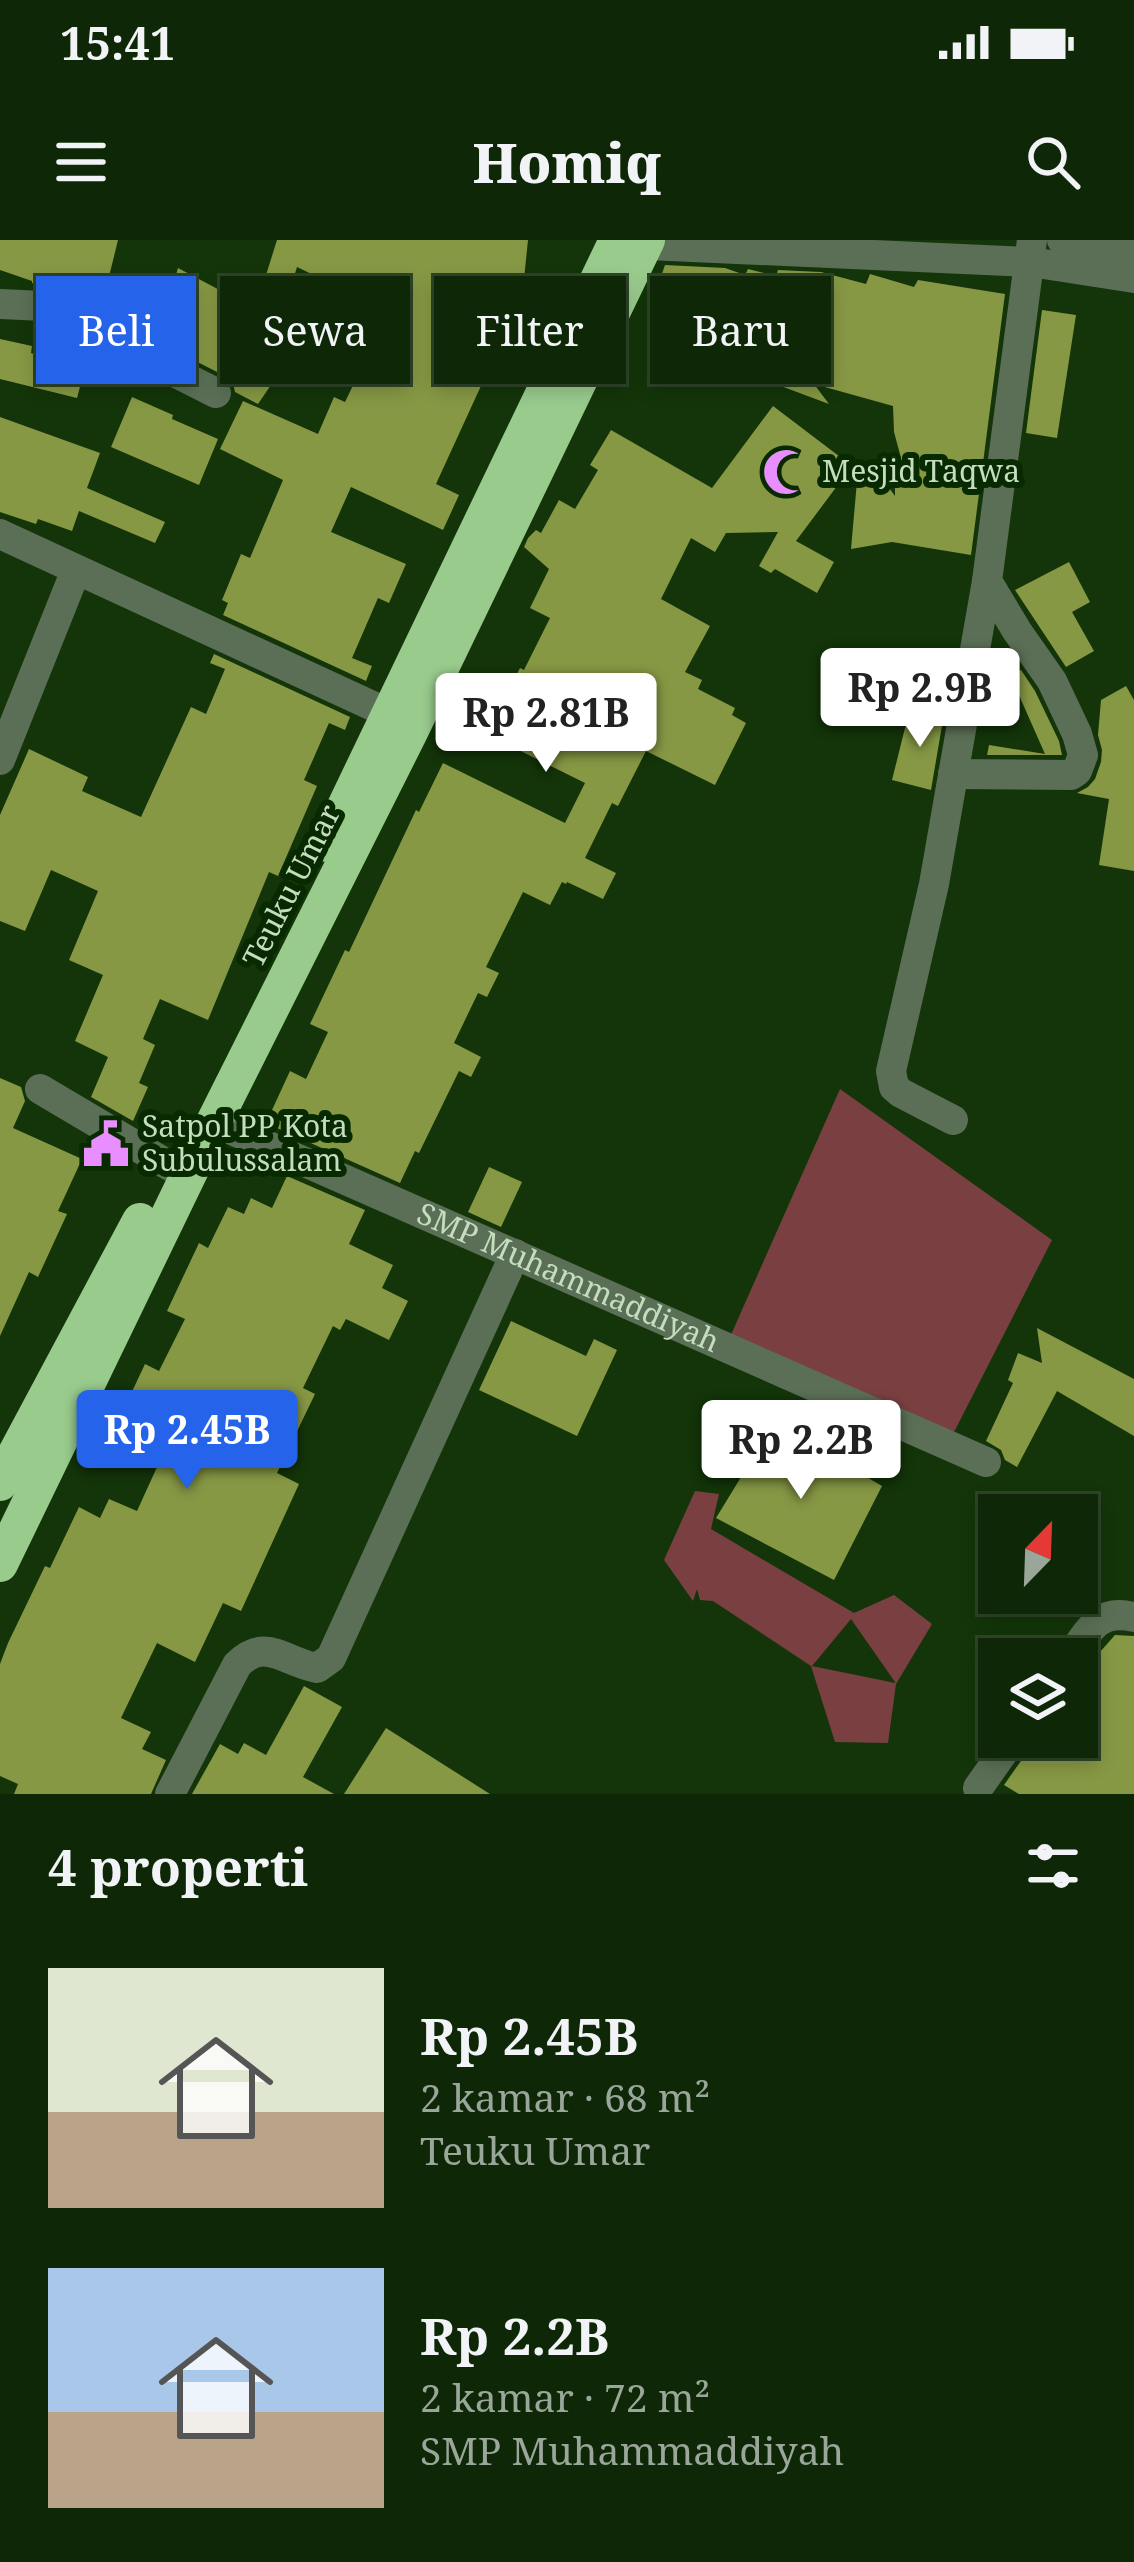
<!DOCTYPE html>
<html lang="id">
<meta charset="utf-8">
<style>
body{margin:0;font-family:"Noto Serif",serif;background:#173011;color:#f1f3f6;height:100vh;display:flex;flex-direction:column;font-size:45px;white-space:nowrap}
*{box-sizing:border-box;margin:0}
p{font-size:39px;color:#9ba69b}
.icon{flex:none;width:66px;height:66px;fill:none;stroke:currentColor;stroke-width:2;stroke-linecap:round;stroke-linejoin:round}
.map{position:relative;height:1554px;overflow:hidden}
.drawer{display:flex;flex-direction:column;background:#0e2807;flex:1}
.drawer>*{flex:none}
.guide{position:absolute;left:36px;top:36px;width:1062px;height:108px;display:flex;gap:24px}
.needle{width:78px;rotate:23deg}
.controls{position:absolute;left:978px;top:1254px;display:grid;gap:24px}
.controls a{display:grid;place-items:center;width:120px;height:120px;border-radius:0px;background:#0e2807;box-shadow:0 6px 18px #0003,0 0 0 3px #2e4428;font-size:60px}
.price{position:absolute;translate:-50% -102px;padding:0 27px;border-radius:12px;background:#fff;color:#222;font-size:39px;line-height:78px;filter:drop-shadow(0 3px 6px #0008)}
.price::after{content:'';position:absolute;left:50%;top:72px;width:36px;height:27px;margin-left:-18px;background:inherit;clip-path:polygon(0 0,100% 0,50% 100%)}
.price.active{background:#2563eb;color:#fff}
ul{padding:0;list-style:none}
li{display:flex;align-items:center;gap:36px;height:300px;padding:0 48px}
li span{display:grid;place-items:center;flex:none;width:336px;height:240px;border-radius:0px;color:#555}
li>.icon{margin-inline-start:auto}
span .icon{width:144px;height:144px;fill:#fffc;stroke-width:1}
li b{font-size:51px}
h2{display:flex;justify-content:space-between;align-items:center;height:144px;padding:0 48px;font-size:51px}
.pill{padding:0 42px;border-radius:0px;background:#0e2807;box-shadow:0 6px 18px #0003,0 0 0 3px #2e4428;font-size:42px;line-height:108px}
.pill.active{background:#2563eb;color:#fff}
.status{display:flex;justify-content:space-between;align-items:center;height:84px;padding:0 60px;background:#0e2807;direction:ltr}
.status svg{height:33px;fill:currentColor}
header{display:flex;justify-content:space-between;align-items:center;height:156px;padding:0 48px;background:#0e2807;font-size:54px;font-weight:800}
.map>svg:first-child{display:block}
.green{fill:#7a4041;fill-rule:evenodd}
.building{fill:#869844}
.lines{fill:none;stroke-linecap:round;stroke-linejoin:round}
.minor{stroke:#5b6f56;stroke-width:30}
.highway{stroke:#99cb8d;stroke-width:36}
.labels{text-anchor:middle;stroke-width:12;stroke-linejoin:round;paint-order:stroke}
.poi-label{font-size:30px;fill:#c4ddbe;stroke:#082a00;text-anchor:start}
.street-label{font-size:30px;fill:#c4ddbe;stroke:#082a00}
</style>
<div class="status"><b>15:41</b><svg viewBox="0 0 49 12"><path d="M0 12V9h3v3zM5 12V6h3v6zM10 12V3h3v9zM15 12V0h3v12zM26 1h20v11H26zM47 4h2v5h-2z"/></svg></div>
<header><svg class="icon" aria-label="menu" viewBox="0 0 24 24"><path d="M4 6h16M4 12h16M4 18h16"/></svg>Homiq<svg class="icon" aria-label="search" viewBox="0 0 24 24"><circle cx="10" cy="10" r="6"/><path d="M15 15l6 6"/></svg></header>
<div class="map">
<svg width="1134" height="1554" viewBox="0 0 1134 1554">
<rect width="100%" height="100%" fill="#133509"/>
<g class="green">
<path d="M 840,849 L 1052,1000 L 953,1194 L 730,1097 Z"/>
<path d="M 695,1251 L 719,1254 L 711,1289 L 854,1373 L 894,1355 L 932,1384 L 896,1444 L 888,1503 L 835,1502 L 811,1426 L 713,1361 L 700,1360 L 697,1349 L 693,1361 L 664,1320 ZM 851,1379 L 895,1442 L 895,1443 L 812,1426 Z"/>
</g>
<g class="building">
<path d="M 0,0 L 118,0 L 103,61 L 32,43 L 32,41 L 0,30 Z"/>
<path d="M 277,0 L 528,0 L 520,78 L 505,112 L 491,124 L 436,244 L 459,255 L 443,290 L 351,247 L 331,292 L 406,324 L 389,363 L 378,358 L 352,418 L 372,426 L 366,441 L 223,375 L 228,363 L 222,360 L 241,314 L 250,318 L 283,240 L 220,209 L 243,161 L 318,194 L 334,157 L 345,162 L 373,104 L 340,87 L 355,55 L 297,27 L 292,43 L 266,35 Z"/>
<path d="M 665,25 L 725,28 L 745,35 L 748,29 L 776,36 L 778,30 L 821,32 L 866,44 L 870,34 L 914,47 L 918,40 L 1005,54 L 971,315 L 892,302 L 851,309 L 858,230 L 875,243 L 881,237 L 895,256 L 895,225 L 901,218 L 894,192 L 893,166 L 814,144 L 829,164 L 735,129 L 745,100 L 651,65 Z"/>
<path d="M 178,28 L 305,95 L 258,164 L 235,152 L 233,143 L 225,136 L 156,101 Z"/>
<path d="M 1042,70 L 1076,75 L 1057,198 L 1026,193 Z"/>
<path d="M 0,99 L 32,106 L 31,113 L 85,128 L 77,158 L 0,139 Z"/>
<path d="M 132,157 L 173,175 L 172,179 L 218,199 L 199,245 L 111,207 Z"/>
<path d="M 773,166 L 852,226 L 796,301 L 834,322 L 817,353 L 775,329 L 771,333 L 759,326 L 778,292 L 726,293 L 715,312 L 691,298 L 661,359 L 710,386 L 685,432 L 702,440 L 698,449 L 735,468 L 732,475 L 746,483 L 715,545 L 646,511 L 618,566 L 612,563 L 585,618 L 616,633 L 603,659 L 567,642 L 566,644 L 562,642 L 550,665 L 523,652 L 486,727 L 499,733 L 487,757 L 478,753 L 454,803 L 481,817 L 471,837 L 459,831 L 419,913 L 415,911 L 400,943 L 266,883 L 290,831 L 306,839 L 328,792 L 310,784 L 345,710 L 349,712 L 416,570 L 419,572 L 443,523 L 565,583 L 585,543 L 444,473 L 453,454 L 496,475 L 520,428 L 524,430 L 550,378 L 530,368 L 549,329 L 524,307 L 528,298 L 536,290 L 541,293 L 559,260 L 575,269 L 598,230 L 590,225 L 611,190 L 712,248 Z"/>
<path d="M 0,177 L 100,213 L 87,248 L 165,282 L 155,303 L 79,271 L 72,291 L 38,279 L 36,284 L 0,272 Z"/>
<path d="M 1069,322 L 1090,362 L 1072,372 L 1094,411 L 1066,427 L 1015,350 Z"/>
<path d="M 214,414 L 350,477 L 345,490 L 329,483 L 304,540 L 317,546 L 278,636 L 269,632 L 208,780 L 160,759 L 143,799 L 155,805 L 139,843 L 148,847 L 133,881 L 91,857 L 108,817 L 75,801 L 103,735 L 69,720 L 98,651 L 51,630 L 25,691 L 0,681 L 0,575 L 29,509 L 88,537 L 82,551 L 141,577 L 191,467 L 206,474 L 225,429 L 210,423 Z"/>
<path d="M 1021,430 L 1035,451 L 1059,501 L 1062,515 L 987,515 L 989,505 L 1045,514 L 1010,435 Z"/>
<path d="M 1126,446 L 1134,460 L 1134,631 L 1099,625 L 1109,559 L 1077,553 L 1088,547 L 1095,539 L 1101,522 L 1102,510 L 1098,495 L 1101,460 Z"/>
<path d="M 946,462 L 931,550 L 892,540 L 907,480 L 923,483 L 925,471 Z"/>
<path d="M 0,838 L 21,847 L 25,861 L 13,888 L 82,919 L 58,971 L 67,974 L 38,1037 L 29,1032 L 0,1096 Z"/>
<path d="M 489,927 L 522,942 L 501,987 L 468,972 Z"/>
<path d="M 287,936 L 365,970 L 349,1004 L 393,1025 L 382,1048 L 408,1061 L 389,1100 L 346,1079 L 340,1090 L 333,1086 L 303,1148 L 315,1154 L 277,1233 L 299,1244 L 241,1371 L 223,1363 L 195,1422 L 157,1403 L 121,1478 L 151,1492 L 142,1509 L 166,1520 L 151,1554 L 14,1554 L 18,1544 L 0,1536 L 0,1424 L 8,1403 L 45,1326 L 50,1328 L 79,1267 L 100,1278 L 109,1259 L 137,1271 L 178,1181 L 129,1158 L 145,1124 L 159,1131 L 185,1079 L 167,1071 L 199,1003 L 208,1008 L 228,967 L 244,974 L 251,958 L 272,968 Z"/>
<path d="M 511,1081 L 586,1116 L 594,1099 L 617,1110 L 577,1196 L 479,1150 Z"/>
<path d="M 1037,1088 L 1134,1139 L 1134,1196 L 1057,1151 L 1017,1227 L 1005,1220 L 1001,1210 L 986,1201 L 1013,1143 L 1008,1140 L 1018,1113 L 1042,1123 Z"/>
<path d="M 774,1183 L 882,1246 L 834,1340 L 716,1278 Z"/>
<path d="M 1115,1395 L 1134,1396 L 1134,1554 L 1019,1554 L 1004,1545 L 1030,1508 L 1033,1497 L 1077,1497 L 1077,1438 Z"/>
<path d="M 304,1446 L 342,1467 L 303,1537 L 334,1554 L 192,1554 L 220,1504 L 238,1514 L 244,1503 L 266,1515 Z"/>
<path d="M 386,1488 L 490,1554 L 344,1554 Z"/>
</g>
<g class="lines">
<g class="minor">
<path d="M 1062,0 L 1134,13"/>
<path d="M 626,4 L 1031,22 L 1134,38"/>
<path d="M 0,64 L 44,66 L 216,153"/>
<path d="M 0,294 L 390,474"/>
<path d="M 0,520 L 76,330"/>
<path d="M 953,534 L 1071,535 L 1077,531 L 1083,515 L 1077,494 L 1052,441 L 1017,391 L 987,341 L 1032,0"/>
<path d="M 40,849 L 170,926"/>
<path d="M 953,880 L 901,853 L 894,847 L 891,831 L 934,644 L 987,341"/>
<path id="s1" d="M 214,882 L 986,1222"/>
<path d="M 1069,1419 C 1088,1392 1097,1368 1134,1377"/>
<path d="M 978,1548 L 1014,1497"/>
<path d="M 170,1554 L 237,1425 C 265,1396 284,1422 317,1428 L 331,1418 L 515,1014"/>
</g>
<g class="highway">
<path d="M 327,604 L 617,0"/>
<path d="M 0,1243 L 140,981"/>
<path d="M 0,1324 L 214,882 L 410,492 L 647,0"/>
</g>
</g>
<defs>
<symbol id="mosque-bare" viewBox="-9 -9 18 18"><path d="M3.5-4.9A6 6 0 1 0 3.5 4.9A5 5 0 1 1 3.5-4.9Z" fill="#e88eff" stroke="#082a00" stroke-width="2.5" paint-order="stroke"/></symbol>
<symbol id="civic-bare" viewBox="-9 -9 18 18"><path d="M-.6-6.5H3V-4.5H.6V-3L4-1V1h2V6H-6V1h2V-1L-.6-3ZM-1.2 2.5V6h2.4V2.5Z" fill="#e88eff" stroke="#082a00" stroke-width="2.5" paint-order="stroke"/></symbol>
</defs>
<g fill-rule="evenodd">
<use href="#mosque-bare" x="753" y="199" width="66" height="66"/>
<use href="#civic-bare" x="73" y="871" width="66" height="66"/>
</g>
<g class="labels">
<g class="poi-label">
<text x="822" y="242">Mesjid Taqwa</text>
<text x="142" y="897">Satpol PP Kota<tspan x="142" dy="34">Subulussalam</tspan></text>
</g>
<g class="street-label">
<text transform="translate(292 646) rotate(-63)" y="10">Teuku Umar</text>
<text dy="10" stroke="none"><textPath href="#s1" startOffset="387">SMP Muhammaddiyah</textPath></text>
</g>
</g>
</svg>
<div class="controls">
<a><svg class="needle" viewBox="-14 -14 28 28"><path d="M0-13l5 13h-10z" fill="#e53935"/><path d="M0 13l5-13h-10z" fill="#9ba69b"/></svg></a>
<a><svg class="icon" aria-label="layers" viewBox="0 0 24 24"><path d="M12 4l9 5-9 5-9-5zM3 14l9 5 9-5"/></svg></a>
</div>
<b class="price" style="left:920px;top:510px">Rp 2.9B</b>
<b class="price" style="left:546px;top:535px">Rp 2.81B</b>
<b class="price active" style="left:187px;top:1252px">Rp 2.45B</b>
<b class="price" style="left:801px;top:1262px">Rp 2.2B</b>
<div class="guide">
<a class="pill active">Beli</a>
<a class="pill">Sewa</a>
<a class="pill">Filter</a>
<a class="pill">Baru</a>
</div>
</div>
<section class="drawer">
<h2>4 properti<svg class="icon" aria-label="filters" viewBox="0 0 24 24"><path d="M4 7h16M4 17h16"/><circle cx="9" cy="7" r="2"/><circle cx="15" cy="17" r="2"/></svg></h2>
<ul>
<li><span style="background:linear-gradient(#dfe7d0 60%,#b9a48a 0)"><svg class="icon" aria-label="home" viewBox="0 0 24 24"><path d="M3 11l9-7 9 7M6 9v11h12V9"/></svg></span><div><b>Rp 2.45B</b><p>2 kamar · 68 m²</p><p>Teuku Umar</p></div></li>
<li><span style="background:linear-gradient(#a9c7e8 60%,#b9a48a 0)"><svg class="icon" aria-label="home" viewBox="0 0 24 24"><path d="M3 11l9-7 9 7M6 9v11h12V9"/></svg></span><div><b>Rp 2.2B</b><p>2 kamar · 72 m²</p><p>SMP Muhammaddiyah</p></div></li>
</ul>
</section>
